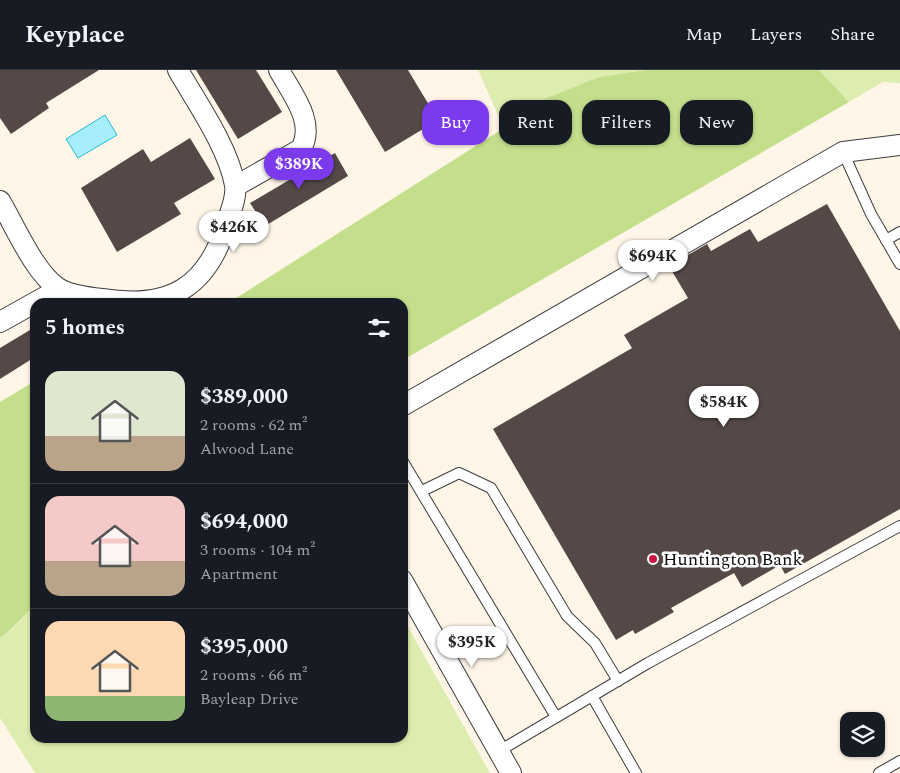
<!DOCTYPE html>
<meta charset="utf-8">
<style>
body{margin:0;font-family:Spectral,serif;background:#20242c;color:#f1f3f6;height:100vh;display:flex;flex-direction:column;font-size:19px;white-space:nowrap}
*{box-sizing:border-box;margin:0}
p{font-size:16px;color:#9ea1a6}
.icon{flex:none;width:28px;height:28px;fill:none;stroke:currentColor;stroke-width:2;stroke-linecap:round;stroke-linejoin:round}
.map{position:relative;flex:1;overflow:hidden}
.sheet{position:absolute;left:30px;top:228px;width:378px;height:445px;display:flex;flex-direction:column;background:#171b24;border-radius:15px;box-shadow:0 1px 4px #0004}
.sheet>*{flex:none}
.top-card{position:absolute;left:422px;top:30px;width:402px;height:45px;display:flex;gap:10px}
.buttons{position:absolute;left:840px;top:642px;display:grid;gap:10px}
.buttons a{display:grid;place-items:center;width:45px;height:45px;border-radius:10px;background:#171b24;box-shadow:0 1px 4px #0004;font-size:25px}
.price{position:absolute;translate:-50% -42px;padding:0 11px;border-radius:18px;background:#fff;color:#222;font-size:16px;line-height:32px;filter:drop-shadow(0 1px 2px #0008)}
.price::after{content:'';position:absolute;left:50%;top:30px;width:15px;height:11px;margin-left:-8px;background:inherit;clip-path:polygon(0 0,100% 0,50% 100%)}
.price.current{background:#7c3aed;color:#fff}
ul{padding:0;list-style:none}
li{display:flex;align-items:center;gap:15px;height:125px;padding:0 15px}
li+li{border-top:1px solid #363941}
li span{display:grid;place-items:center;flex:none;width:140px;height:100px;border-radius:15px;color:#555}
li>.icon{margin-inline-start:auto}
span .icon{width:60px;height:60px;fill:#fffc;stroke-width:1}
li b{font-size:21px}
h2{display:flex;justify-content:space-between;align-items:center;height:60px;padding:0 15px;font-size:21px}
.pill{padding:0 18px;border-radius:15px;background:#171b24;box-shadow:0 1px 4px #0004;font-size:18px;line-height:45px}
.pill.current{background:#7c3aed;color:#fff}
header{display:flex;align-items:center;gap:30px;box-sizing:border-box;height:70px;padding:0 25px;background:#171b24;border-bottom:1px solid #363941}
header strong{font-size:24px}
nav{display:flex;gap:28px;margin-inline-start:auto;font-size:18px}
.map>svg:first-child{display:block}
.green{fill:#dcedaf}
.forest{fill:#c3df8c}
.water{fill:#a7eefc;stroke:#28b8da}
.building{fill:#544946}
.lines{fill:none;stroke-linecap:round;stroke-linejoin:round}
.lane-casing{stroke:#3e3e3e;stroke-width:12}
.street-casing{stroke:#3e3e3e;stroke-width:22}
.lane{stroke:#fff;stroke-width:10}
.street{stroke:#fff;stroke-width:20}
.poi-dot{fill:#c61744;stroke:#fff;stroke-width:2}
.labels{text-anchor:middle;stroke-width:5;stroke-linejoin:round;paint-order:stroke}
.poi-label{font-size:18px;fill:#0b0b0b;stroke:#fff;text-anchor:start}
</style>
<header>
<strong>Keyplace</strong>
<nav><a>Map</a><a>Layers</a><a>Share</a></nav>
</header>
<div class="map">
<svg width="900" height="703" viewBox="0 0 900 703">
<rect width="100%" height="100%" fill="#fff6e8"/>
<g class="green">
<path d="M 478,0 L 645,0 L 599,7 L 499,47 Z"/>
<path d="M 819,0 L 900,0 L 900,13 L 883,12 L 849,32 Z"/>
<path d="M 35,535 L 35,668 L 402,668 L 403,548 L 490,703 L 35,703 L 0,648 L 0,568 L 7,564 Z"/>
</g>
<g class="forest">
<path d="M 645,0 L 819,0 L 849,32 L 403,290 L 402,232 L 230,232 L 504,58 L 499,47 L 599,7 Z"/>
<path d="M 35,311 L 35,535 L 6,564 L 0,568 L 0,332 Z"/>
</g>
<path class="water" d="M 105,45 L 117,65 L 78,88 L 66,69 Z"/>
<g class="building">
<path d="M 0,0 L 99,0 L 46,33 L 49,38 L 11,64 L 0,48 Z"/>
<path d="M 196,0 L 256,0 L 282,42 L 238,69 Z"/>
<path d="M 336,0 L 408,0 L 438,50 L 385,82 Z"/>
<path d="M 190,68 L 215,109 L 174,133 L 181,144 L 117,182 L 81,118 L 143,79 L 151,92 Z"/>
<path d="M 335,83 L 348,106 L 265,156 L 250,133 Z"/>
<path d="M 827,134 L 900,261 L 900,439 L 785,504 L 780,495 L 742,517 L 734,503 L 671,538 L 674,542 L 635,564 L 633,560 L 616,570 L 493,359 L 632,278 L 624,265 L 688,228 L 669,196 L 707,174 L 711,181 L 750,159 L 758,172 Z"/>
<path d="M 35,257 L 35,287 L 0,309 L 0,278 Z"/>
</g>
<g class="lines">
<defs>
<g id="lane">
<path d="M 843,82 L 871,144 L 900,194"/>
<path d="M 886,170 L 900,162"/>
<path d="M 402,390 L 556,647"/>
<path d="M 422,421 L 459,403 L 491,418 L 567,546 L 595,573 L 618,611"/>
<path d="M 592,626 L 636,703"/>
<path d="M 499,681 L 648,593 L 900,456"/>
<path d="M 879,703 L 900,691"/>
</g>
<g id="street">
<path d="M 236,116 L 301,79 C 316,52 292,24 279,0"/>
<path d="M 0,131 C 15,156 34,202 58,218 C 70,226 88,227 102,229 C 170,240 208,217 227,152 C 231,141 237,126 235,115 C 228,77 197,33 178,0"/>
<path d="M 0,252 L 59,219"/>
<path d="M 402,336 L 843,82 L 900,75"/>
<path d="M 402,510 L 511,703"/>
</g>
</defs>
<use href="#lane" class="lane-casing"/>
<use href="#street" class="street-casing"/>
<use href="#lane" class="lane"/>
<use href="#street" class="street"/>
</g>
<circle class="poi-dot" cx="653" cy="489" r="5"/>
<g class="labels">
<g class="poi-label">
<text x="663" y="495">Huntington Bank</text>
</g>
</g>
</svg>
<div class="buttons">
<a><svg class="icon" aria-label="layers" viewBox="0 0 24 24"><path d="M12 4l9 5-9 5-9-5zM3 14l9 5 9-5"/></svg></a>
</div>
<b class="price current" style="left:299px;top:120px">$389K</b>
<b class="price" style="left:234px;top:183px">$426K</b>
<b class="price" style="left:653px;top:212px">$694K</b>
<b class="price" style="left:724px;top:358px">$584K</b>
<b class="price" style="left:472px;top:598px">$395K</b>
<div class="top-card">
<a class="pill current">Buy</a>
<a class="pill">Rent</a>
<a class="pill">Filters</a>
<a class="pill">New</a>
</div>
<section class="sheet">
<h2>5 homes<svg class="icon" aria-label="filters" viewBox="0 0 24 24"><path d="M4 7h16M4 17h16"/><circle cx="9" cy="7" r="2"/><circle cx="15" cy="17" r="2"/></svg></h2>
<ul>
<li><span style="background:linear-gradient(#dfe7d0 65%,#b9a48a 0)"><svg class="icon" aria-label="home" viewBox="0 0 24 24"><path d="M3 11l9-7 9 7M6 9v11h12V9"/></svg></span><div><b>$389,000</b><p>2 rooms · 62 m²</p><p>Alwood Lane</p></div></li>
<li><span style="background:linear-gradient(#f6c9c9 65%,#b9a48a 0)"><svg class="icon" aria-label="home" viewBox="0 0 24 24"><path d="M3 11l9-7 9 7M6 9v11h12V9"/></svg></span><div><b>$694,000</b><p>3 rooms · 104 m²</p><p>Apartment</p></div></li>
<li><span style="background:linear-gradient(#ffd9b3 75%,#8fb573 0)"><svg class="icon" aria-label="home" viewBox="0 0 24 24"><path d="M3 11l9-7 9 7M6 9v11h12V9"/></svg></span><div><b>$395,000</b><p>2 rooms · 66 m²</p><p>Bayleap Drive</p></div></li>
</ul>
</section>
</div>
